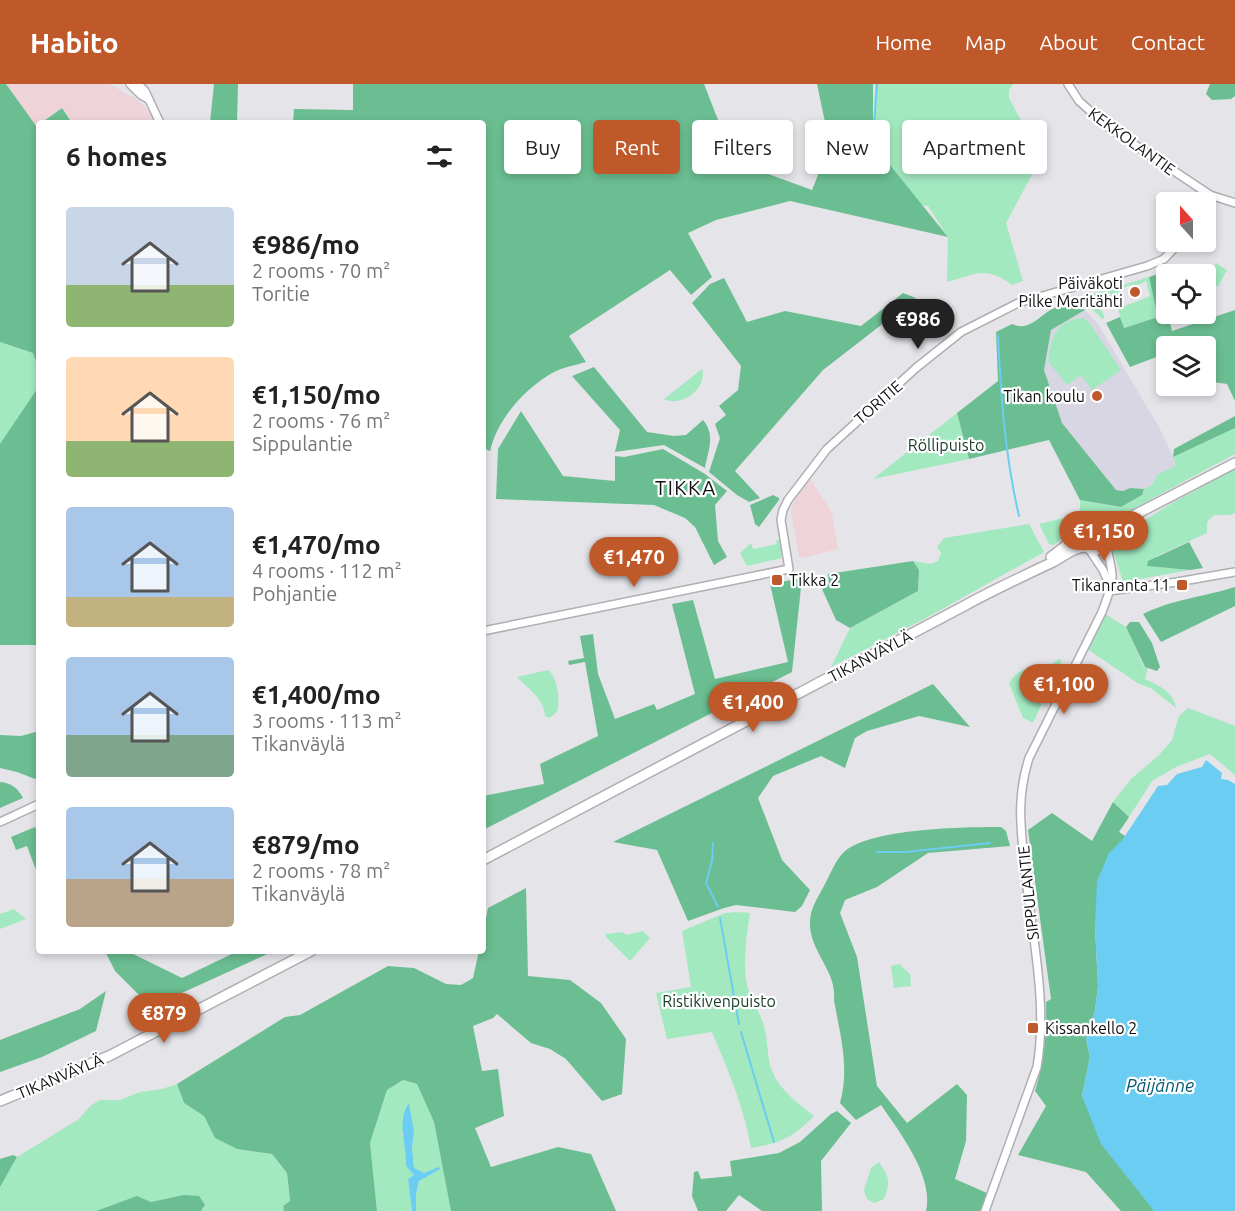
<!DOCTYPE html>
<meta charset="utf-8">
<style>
body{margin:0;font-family:Ubuntu,sans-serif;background:#f6f6f6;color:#222;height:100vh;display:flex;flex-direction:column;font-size:22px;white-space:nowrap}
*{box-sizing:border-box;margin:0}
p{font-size:20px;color:#767676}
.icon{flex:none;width:33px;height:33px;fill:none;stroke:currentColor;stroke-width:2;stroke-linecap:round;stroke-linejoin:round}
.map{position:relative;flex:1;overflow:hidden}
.side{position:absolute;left:36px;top:36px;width:450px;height:834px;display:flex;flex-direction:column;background:#fff;border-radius:6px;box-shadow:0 3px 9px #0003}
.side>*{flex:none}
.guide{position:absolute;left:504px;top:36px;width:570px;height:54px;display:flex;gap:12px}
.needle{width:39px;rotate:339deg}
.fabs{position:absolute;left:1156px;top:108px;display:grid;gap:12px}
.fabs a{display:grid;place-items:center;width:60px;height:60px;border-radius:6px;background:#fff;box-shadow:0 3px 9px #0003;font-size:30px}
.price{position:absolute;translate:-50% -51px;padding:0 14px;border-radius:21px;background:#bf5929;color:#fff;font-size:20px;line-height:39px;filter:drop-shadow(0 2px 3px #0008)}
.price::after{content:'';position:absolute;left:50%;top:36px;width:18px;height:14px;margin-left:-9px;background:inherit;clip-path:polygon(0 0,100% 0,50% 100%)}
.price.current{background:#222;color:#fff}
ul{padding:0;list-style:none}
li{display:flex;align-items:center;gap:18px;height:150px;padding:0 30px}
li span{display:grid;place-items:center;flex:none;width:168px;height:120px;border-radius:6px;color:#555}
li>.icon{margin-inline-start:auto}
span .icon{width:72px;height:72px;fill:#fffc;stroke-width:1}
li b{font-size:26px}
h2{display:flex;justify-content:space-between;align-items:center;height:72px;padding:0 30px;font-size:26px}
.chip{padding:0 21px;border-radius:6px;background:#fff;box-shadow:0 3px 9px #0003;font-size:21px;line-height:54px}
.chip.current{background:#bf5929;color:#fff}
header{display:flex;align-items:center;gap:36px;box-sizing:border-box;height:84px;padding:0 30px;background:#bf5929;color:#fff}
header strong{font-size:28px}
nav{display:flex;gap:33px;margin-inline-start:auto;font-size:21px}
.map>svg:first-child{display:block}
.commercial{fill:#eed3d8}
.built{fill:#d8d6e2}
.green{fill:#a3e9c0}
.forest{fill:#6bbe91}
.water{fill:#6acdf1}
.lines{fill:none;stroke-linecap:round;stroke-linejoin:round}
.stream{stroke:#6acdf1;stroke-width:2}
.minor-casing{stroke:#aeaeb3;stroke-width:10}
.major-casing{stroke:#aeaeb3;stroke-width:12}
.minor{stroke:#fff;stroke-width:7}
.major{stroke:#fff;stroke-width:9}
.poi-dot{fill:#bf5929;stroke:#fff;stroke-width:2}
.labels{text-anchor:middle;stroke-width:4.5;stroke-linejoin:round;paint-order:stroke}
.street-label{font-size:16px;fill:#111012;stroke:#fff}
.poi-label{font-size:16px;fill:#111012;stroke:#fff;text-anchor:end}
.park-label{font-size:16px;fill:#1b402c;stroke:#fff}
.water-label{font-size:18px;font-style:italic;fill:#005972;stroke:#fff}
.quarter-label{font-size:20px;letter-spacing:1.5px;fill:#111012;stroke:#fff}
</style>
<header>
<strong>Habito</strong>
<nav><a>Home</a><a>Map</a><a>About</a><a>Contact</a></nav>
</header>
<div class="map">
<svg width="1235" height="1127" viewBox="0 0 1235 1127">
<rect width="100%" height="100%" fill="#e5e4e9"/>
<g class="commercial">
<path d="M 6,0 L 109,0 L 138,16 L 153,32 L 155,39 L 72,39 L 62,24 L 36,42 Z"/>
<path d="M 809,393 L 832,429 L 838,465 L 802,474 L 799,472 L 791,427 L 797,410 Z"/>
</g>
<path class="built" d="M 1085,226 L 1098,240 L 1160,345 L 1177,381 L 1157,391 L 1152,401 L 1144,405 L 1130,404 L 1123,407 L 1116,406 L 1104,392 L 1062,339 L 1044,286 L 1051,246 Z"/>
<g class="green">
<path d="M 875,0 L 1013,0 L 1009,6 L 1009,14 L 1041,74 L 1006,139 L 1023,197 L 1012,201 C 986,181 976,190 947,198 L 948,153 L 928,122 L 916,121 L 873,60 Z"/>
<path d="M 1216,179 L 1227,186 L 1218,203 L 1206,196 Z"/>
<path d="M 1149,193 L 1159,233 L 1123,244 L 1118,225 L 1150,212 L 1146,197 L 1135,202 L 1134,200 L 1119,205 L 1121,211 L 1113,216 L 1110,209 L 1096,215 L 1105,234 L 1102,235 L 1085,218 L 1084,213 Z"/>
<path d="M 1082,234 L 1088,237 L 1121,286 L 1092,306 L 1081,291 L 1067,301 L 1048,277 C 1052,252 1054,238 1082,234 Z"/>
<path d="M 0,258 L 33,269 L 39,286 L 39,302 L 0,360 Z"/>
<path d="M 702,285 C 708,304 681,324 664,315 Z"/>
<path d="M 957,329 L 969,375 L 873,395 Z"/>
<path d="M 1235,344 L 1235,370 L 1118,433 L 1119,431 C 1106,439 1099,427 1086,432 C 1079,434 1077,440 1073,446 C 1068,452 1060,456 1054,461 L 1049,460 L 1039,440 L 1076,431 L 1080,426 L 1080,416 L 1121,423 L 1142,411 L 1144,405 L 1152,401 L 1157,391 L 1176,381 L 1173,373 Z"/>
<path d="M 1235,385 L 1235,429 L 1230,431 L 1214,431 L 1207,438 L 1207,449 L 1157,472 L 1147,482 L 1190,486 L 1123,498 L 1112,464 L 1118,453 L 1172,419 Z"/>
<path d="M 1029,440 L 1044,468 L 928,533 L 831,583 L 850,544 L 918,507 L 919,486 L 913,477 L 931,480 L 938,477 L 941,469 L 937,463 L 944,454 Z"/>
<path d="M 776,456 L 780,456 L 782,474 L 747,482 L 740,469 L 751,459 L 753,465 L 777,460 Z"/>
<path d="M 1105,530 L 1126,543 L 1144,583 L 1148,584 L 1145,595 C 1158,601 1174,608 1176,624 L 1151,604 L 1139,600 L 1087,565 Z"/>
<path d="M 1059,575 L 1062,576 L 1033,639 L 1023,634 L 1009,599 C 1017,585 1033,580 1048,583 Z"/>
<path d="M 548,586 C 557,591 561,618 557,628 L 549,634 L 545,632 C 544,614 528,605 517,593 Z"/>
<path d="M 1188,624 L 1235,642 L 1235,691 L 1210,670 L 1176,683 L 1152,697 L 1129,733 L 1113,718 L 1131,695 L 1159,671 L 1172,656 L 1179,632 Z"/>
<path d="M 14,825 L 26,835 L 0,845 L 0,830 Z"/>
<path d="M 736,828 L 750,829 C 746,856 741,885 750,911 C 753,920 759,927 762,936 C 767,948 767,963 769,976 C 773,1001 795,1017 814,1032 C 792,1054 781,1059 751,1064 C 744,1023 728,986 712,948 L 667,955 L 656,909 L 691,903 L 682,847 L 725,829 Z"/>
<path d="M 643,847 L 650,854 L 630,877 L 606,853 L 606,850 L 623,848 L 626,851 Z"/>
<path d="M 901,880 L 902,883 L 910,890 L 911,902 L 894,904 L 891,882 Z"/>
<path d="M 403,996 L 417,1000 L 434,1038 L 451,1127 L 416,1127 L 416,1110 L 419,1097 L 439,1084 L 424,1089 L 414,1084 L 412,1064 L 414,1048 L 402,1048 L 406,1066 L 406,1082 L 414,1091 L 408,1096 L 412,1127 L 377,1127 L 370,1059 L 387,1006 Z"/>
<path d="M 177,1000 L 184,1019 L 204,1032 L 215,1054 L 237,1065 L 272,1070 L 287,1089 L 290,1117 L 283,1122 L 284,1127 L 201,1127 L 205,1121 L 183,1111 L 151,1118 L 137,1113 L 96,1127 L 0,1127 L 0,1103 L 17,1073 L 79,1035 L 90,1022 L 100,1016 L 120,1016 L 140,1008 L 162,1005 Z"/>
<path d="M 879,1078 C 889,1093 891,1097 884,1115 L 874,1119 L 867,1115 L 864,1106 L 871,1084 Z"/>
</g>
<g class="forest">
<path d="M 0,0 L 6,0 L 34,39 L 36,42 L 39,40 L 37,60 L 39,62 L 39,286 L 33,269 L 0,258 Z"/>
<path d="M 214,0 L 238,0 L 237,39 L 210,39 Z"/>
<path d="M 353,0 L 704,0 L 724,51 L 740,70 L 770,53 L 771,56 L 757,86 L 812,106 L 824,76 L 817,73 L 819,65 L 827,68 L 830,62 L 817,0 L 873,0 L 873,60 L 948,153 L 790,117 L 716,136 L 688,149 L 712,193 L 691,211 L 670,186 L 569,252 L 586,278 C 576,281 564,283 554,288 C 525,304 498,334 490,367 L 483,364 L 483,39 L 293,39 L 294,25 L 353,26 Z"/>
<path d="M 1210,0 L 1235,0 L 1235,12 L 1231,15 L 1212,16 L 1206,10 Z"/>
<path d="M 62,24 L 72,39 L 41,39 Z"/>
<path d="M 1158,190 L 1172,247 L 1235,226 L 1235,317 L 1227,300 L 1206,297 L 1206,262 L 1167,262 L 1167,269 L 1130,283 L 1106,239 L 1120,233 L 1124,244 L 1158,233 L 1149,193 Z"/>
<path d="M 724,194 L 747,238 L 785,227 L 861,242 L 903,209 L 916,214 L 823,286 L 735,387 L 760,414 L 749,418 L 737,411 L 709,388 L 720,354 L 715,340 L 726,331 L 719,322 L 738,306 L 741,282 L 692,219 L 710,200 Z"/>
<path d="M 1077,221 L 1085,226 L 1051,246 L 1044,286 L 1062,339 L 1116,406 L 1123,407 L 1130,404 L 1144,405 L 1142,411 L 1121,423 L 1080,416 L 1049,356 L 969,375 L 957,329 L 998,297 L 996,248 L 1012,240 C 1031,249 1041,228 1057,223 C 1063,221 1071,222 1077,221 Z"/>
<path d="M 594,283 L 647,348 L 674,352 L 686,351 L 703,336 C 716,351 708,367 705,384 L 664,361 L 615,368 L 620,346 L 572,292 Z"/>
<path d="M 39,302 L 39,561 L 0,561 L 0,360 Z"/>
<path d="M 521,327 L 563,392 L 615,397 L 615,372 L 624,373 L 663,365 L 705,390 L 727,407 L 715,421 L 718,457 L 727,473 L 714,481 L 695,443 L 685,434 L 654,421 L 496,415 L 498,365 Z"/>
<path d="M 1235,332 L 1235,344 L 1173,373 L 1174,365 Z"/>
<path d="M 773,411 L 779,414 L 779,416 L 759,443 L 755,440 L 750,421 Z"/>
<path d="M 1189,458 L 1203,484 L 1190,486 L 1147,482 L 1148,477 Z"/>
<path d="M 913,477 L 919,486 L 918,507 L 850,544 L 836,536 L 822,505 L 829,500 L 828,490 Z"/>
<path d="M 802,494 L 792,588 L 483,746 L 483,712 L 544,700 L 540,680 L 598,652 L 585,578 L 569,581 L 568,577 L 584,574 L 580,552 L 593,550 L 598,590 L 615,635 L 654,620 L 657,626 L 695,610 L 672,520 L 693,516 L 715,595 L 788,578 L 770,500 Z"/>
<path d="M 1235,503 L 1235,522 L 1161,558 L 1143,530 C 1174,515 1203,513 1235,503 Z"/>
<path d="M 1130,538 L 1139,538 L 1152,559 L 1160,583 L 1157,587 L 1145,583 L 1126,543 Z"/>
<path d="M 933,600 L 970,643 L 919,632 L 867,647 L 855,654 L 845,684 L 821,672 L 773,692 L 758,714 L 782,776 L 810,806 L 802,822 L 795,828 L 736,821 L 724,824 L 688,837 L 657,766 L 613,758 Z"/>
<path d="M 39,647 L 39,693 L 35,695 L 17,688 L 0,684 L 0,651 L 21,652 Z"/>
<path d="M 0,698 C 11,699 18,704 23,714 L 0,724 Z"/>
<path d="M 1113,718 L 1129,733 L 1119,748 L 1125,752 L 1095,842 L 1098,903 L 1095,926 L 1086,955 L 1090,973 L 1082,1012 L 1154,1127 L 1121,1127 L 1086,1088 L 1018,1071 L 1046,1022 L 1035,1007 C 1044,978 1047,949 1046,918 L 1051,915 L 1028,746 L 1052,729 L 1092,757 Z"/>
<path d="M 35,743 L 39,754 L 39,794 L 27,762 L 16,766 L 11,753 Z"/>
<path d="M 1001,743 L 1006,747 L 1010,762 L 928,769 L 877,803 L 845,816 L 840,829 L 857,873 L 877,1002 L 907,1039 L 957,1000 L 967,1011 L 966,1057 L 955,1095 L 987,1109 L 980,1127 L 926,1127 C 934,1092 900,1049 881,1021 L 856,1036 L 840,1019 C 850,983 840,951 834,916 C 837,886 809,868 810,838 C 810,824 819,812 825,800 C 830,791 836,775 844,768 C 871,744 965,743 1001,743 Z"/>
<path d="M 526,804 L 528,892 L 570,896 L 601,919 L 626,955 L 622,1010 L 602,1017 L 566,975 L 550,965 L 531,959 L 497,930 L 493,934 L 473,942 L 482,987 L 498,985 L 504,1032 L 475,1044 L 491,1083 L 558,1063 L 591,1070 L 616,1127 L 451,1127 L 434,1038 L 417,1000 L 403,996 L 387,1006 L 370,1059 L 377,1127 L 284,1127 L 283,1122 L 290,1117 L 287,1089 L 272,1070 L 237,1065 L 215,1054 L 204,1032 L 184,1019 L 177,1000 L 285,933 L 300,931 L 388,882 L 414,884 L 446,900 L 461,901 L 473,894 L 479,867 L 483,867 L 483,849 L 488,824 Z"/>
<path d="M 105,867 L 127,867 L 182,894 L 238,867 L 274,867 L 151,923 L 115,887 Z"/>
<path d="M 106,907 L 96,947 L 42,973 L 0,988 L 0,956 L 80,925 Z"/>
<path d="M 837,1027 L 851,1039 L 821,1077 L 822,1127 L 762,1127 L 739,1111 L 726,1127 L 698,1127 L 692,1112 L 694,1088 L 698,1087 L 701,1095 L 732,1092 L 730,1077 L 779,1069 L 800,1058 L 831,1030 Z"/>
<path d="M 13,1071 L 17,1073 L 0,1103 L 0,1075 Z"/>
<path d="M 183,1111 L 199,1112 L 205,1121 L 201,1127 L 96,1127 L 137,1112 L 151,1118 Z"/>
</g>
<g class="water">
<path d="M 1206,676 L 1222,689 L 1221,695 L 1228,696 L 1235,700 L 1235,1127 L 1154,1127 L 1101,1060 L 1082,1012 L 1090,973 L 1086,955 L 1095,926 L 1098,903 L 1095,842 L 1097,797 L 1109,769 L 1123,755 L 1158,702 L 1167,701 L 1177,690 L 1202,683 Z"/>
<path d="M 409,1019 L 414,1048 L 412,1064 L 414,1084 L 424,1089 L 439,1083 L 440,1085 L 419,1097 L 416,1110 L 416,1127 L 412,1127 L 408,1095 L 414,1091 L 406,1082 C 407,1060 396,1038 409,1019 Z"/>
</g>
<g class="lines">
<g class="stream">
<path d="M 876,62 L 874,41 L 877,0"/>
<path d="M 998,252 C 1001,313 1005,372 1019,432"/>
<path d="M 713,759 L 712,777 L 706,799 L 718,823"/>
<path d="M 877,768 L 905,768 L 990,759"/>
<path d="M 720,834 L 739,940"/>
<path d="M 741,948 L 774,1058"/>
</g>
<defs>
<g id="minor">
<path d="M 130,0 L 141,11 L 148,15"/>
<path d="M 138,0 L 145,7 L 160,39"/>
<path d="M 1068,0 L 1079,17 L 1108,43 L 1210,111 L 1235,119"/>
<path d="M 1089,465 L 1103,486 L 1110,502"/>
<path d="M 1109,507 L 1177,498 L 1235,488"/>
<path d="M 483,547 L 789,485 L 781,436 L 783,426 L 788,416 L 827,365 L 916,284 L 961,248 L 1018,219 L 1147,182 L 1164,175 L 1180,158"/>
<path d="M 0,738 L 39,720"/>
<path d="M 985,1127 L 1037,983 C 1048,921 1032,850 1025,787 C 1021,745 1016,715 1029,674 L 1102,528 C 1106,517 1111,506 1112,494 C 1113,484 1107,471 1107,460"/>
</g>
<g id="major">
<path d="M 1104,441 L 1117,440 L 1235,379"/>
<path d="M 1081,448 C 1081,460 1090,471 1102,464 C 1107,462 1107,457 1111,453 C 1118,446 1130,440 1138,435"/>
<path d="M 1051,473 L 1069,459 L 1089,439 L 1100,439 L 1108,446"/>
<path d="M 483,776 L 964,522 C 993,506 1023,492 1053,478 C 1065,472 1073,463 1087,463"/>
<path d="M 0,1017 L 109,972 L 311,867"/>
</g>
</defs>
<use href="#minor" class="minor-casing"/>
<use href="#major" class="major-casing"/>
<use href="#minor" class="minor"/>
<use href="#major" class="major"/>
</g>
<g class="poi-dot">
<circle cx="1135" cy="208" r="6"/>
<circle cx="1097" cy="312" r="6"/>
<rect x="771" y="490" width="12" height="12" rx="3"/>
<rect x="1176" y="495" width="12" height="12" rx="3"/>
<rect x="1027" y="938" width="12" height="12" rx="3"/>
</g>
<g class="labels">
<g class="street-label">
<text transform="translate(1132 57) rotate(36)" y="6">KEKKOLANTIE</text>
<text transform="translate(878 318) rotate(-41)" y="6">TORITIE</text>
<text transform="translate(870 572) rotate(-28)" y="6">TIKANVÄYLÄ</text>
<text transform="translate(1028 809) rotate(-96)" y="6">SIPPULANTIE</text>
<text transform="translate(60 992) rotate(-23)" y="6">TIKANVÄYLÄ</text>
</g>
<g class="poi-label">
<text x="1123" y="205">Päiväkoti<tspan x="1123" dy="18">Pilke Meritähti</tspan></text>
<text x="1085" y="318">Tikan koulu</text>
<text x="789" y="502" text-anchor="start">Tikka 2</text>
<text x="1170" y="507">Tikanranta 11</text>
<text x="1045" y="950" text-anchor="start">Kissankello 2</text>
</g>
<g class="park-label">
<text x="946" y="367">Röllipuisto</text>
<text x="719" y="923">Ristikivenpuisto</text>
</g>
<g class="water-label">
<text x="1160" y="1008">Päijänne</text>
</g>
<g class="quarter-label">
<text x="686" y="411">TIKKA</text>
</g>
</g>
</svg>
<div class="fabs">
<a><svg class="needle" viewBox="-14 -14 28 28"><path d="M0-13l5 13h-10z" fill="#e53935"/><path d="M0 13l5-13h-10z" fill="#767676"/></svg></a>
<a><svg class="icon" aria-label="locate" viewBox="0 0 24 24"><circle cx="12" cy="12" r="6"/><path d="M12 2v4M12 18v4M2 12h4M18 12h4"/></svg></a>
<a><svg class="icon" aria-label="layers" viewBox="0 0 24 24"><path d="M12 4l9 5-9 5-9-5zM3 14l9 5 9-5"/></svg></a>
</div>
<b class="price current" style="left:918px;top:266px">€986</b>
<b class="price" style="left:1104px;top:478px">€1,150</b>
<b class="price" style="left:634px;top:504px">€1,470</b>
<b class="price" style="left:1064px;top:631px">€1,100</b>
<b class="price" style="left:753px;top:649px">€1,400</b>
<b class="price" style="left:164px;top:960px">€879</b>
<div class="guide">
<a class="chip">Buy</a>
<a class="chip current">Rent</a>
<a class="chip">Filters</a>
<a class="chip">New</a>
<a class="chip">Apartment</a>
</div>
<section class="side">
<h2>6 homes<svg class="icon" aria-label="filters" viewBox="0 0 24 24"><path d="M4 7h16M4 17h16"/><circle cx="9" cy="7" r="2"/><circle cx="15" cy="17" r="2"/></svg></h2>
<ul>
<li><span style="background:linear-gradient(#c9d6e8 65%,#8fb573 0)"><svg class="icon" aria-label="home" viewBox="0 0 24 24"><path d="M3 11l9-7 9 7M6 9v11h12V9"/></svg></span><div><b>€986/mo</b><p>2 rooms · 70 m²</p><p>Toritie</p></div></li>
<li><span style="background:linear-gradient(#ffd9b3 70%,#8fb573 0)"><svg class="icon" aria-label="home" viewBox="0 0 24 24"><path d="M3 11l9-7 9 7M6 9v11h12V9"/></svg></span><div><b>€1,150/mo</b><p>2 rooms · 76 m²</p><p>Sippulantie</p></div></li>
<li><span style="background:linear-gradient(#a9c7e8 75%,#c2b280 0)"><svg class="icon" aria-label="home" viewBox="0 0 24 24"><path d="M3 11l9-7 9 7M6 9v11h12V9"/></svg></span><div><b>€1,470/mo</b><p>4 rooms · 112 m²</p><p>Pohjantie</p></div></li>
<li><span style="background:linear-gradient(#a9c7e8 65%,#7fa58c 0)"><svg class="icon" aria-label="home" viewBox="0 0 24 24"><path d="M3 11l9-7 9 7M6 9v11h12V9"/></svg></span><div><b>€1,400/mo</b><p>3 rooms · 113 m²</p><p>Tikanväylä</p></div></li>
<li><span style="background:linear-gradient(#a9c7e8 60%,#b9a48a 0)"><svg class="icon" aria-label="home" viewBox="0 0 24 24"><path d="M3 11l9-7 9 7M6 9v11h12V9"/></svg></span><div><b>€879/mo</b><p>2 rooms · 78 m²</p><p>Tikanväylä</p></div></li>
</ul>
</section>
</div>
